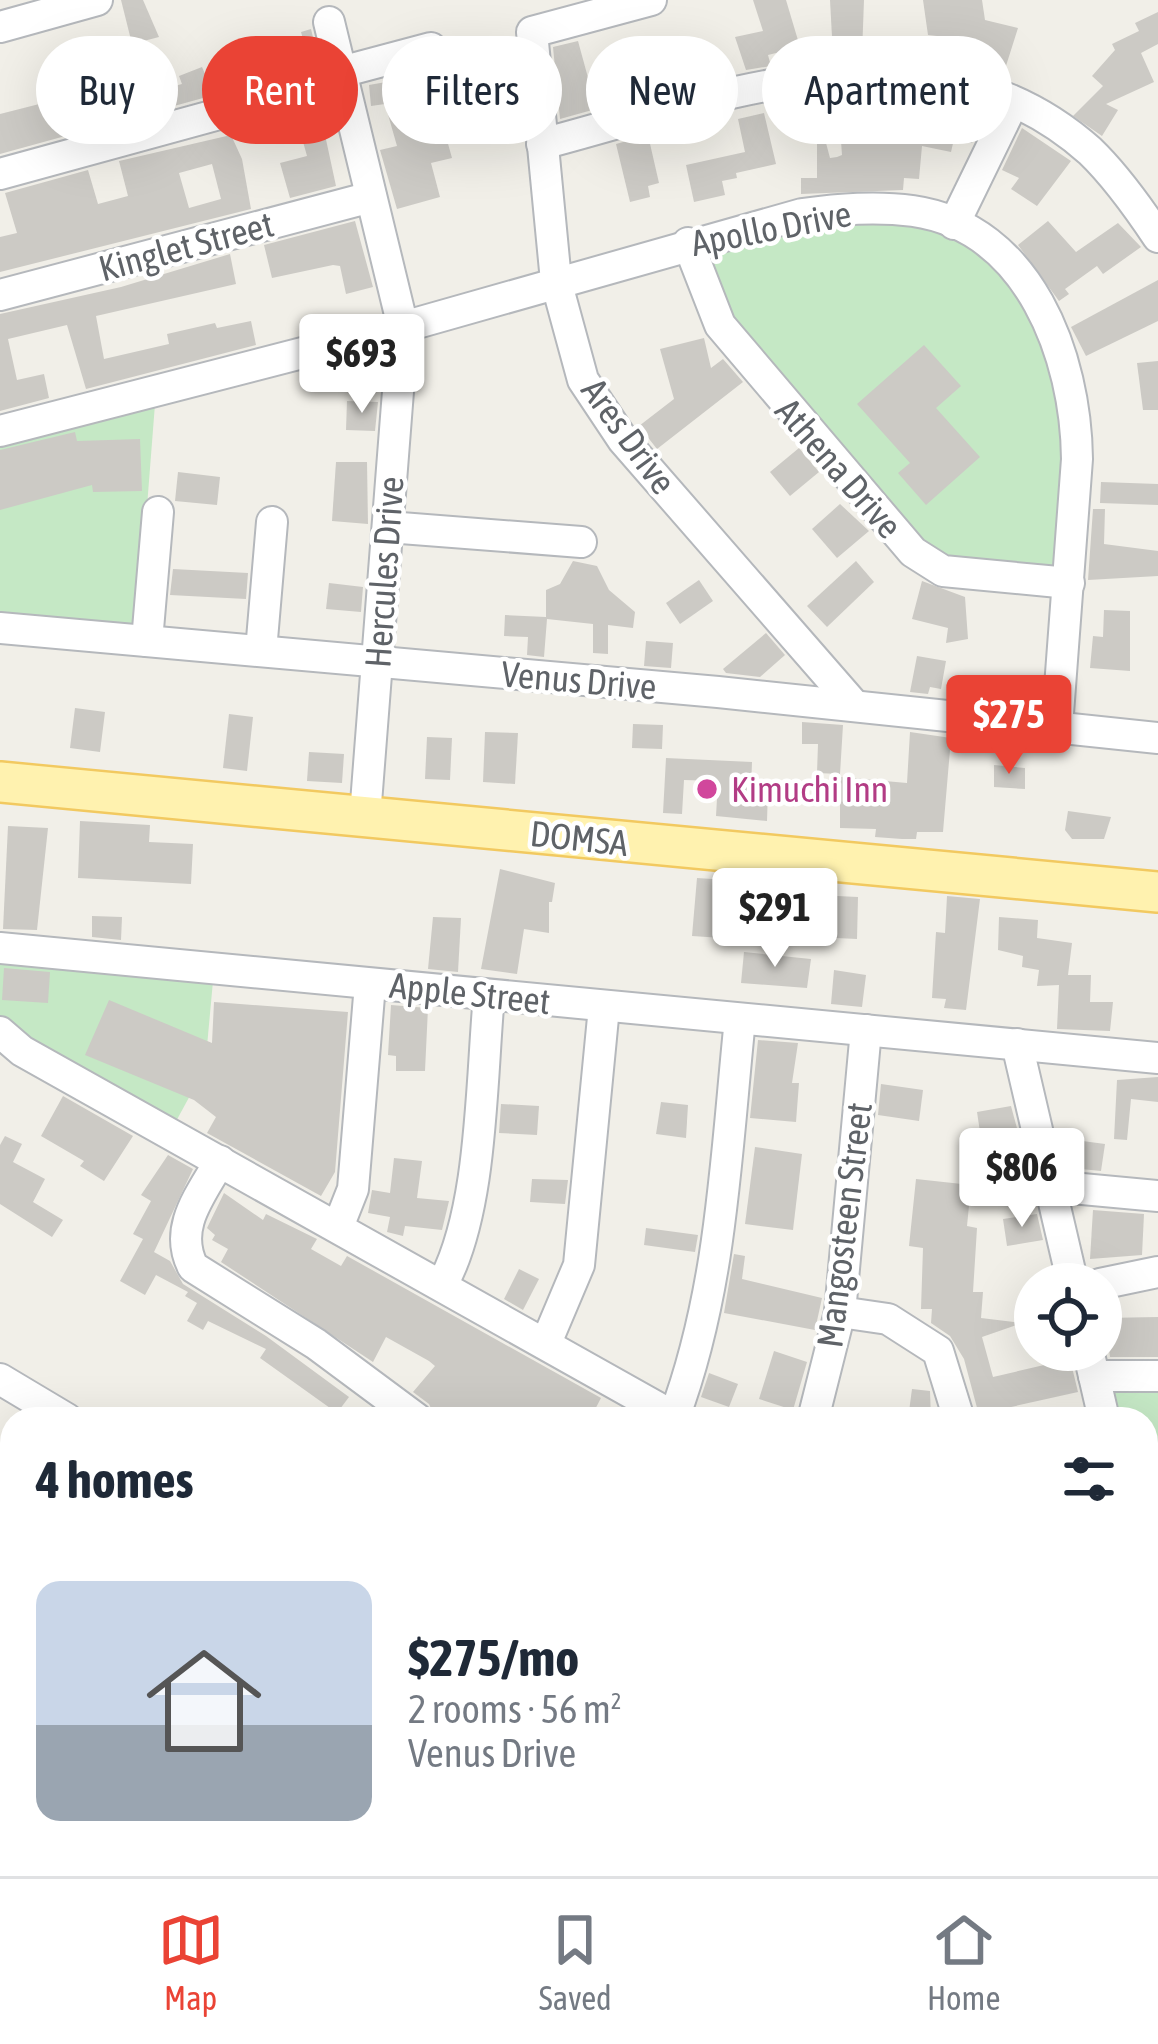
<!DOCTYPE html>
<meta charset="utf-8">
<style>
body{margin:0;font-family:"Asap Condensed",sans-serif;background:#f6f6f7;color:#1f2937;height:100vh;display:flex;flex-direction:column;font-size:45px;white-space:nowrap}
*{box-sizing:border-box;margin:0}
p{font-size:39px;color:#747a83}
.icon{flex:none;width:66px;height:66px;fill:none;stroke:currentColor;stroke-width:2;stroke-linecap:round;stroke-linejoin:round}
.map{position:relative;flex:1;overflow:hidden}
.drawer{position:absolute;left:0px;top:1407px;width:1158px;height:471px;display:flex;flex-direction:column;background:#fff;border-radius:36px 36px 0 0;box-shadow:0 12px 48px #0002}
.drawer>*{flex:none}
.hud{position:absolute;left:36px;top:36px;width:1086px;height:108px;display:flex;gap:24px}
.controls{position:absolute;left:1014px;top:1263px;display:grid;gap:24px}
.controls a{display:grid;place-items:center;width:108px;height:108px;border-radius:50%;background:#fff;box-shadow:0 12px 48px #0002;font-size:60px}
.price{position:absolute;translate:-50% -102px;padding:0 27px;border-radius:12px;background:#fff;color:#222;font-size:39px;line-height:78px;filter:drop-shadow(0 3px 6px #0008)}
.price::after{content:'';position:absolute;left:50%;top:72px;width:36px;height:27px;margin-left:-18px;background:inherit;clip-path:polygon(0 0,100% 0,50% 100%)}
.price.selected{background:#ea4335;color:#fff}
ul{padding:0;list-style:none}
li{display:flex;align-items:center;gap:36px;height:300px;padding:0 36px}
li span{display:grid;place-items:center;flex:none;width:336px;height:240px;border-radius:24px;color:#555}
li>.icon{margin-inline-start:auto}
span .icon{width:144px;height:144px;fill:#fffc;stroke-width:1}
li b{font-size:51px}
h2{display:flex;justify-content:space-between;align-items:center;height:144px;padding:0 36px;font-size:51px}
.chip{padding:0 42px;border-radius:54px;background:#fff;box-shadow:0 12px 48px #0002;font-size:42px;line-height:108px}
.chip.selected{background:#ea4335;color:#fff}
.tabs{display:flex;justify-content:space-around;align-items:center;height:168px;border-top:3px solid #e0e1e3;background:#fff;font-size:33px;color:#747a83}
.tabs a{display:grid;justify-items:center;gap:6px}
.tabs .selected{color:#ea4335}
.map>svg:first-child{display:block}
.green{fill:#c5e8c5}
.building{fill:#cccac5;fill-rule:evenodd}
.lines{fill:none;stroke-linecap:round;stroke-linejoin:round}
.minor-casing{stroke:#b5b8bc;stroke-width:34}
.major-casing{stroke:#f2c960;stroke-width:44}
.minor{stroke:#fff;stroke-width:30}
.major{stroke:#fff2af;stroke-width:39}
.hotel-dot{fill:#d1479c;stroke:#fff;stroke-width:4.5}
.labels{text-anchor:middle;stroke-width:9;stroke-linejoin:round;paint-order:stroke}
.street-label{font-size:36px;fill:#5f6368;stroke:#fff}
.hotel-label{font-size:36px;fill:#b23c85;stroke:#fff;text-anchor:start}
</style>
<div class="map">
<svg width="1158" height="1876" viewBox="0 0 1158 1876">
<rect width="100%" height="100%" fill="#f1efe8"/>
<g class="green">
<path d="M 853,218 L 915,222 L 988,254 L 1051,346 L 1065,409 L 1059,571 L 948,561 L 920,544 L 729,320 L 703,251 Z"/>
<path d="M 155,404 L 137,635 L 0,622 L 0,443 Z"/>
<path d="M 0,959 L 213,981 L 205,1068 L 174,1125 L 28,1043 L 0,1018 Z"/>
<path d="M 1158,1369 L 1158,1536 L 1146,1513 L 1146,1419 L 1113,1419 L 1101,1370 Z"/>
</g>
<g class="building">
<path d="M 121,0 L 143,0 L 159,37 L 132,44 Z"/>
<path d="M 753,0 L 786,0 L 800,47 L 768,55 L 771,66 L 746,70 L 735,37 L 763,31 Z"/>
<path d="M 830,0 L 864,0 L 862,54 L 833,55 Z"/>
<path d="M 923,0 L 982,0 L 985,20 L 1018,28 L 1005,69 L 970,58 L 972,52 L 952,49 L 955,38 L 928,35 Z"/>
<path d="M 1158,12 L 1158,44 L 1141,53 L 1154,82 L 1106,104 L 1118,110 L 1102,136 L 1073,116 L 1103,86 L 1092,76 L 1115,50 L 1112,44 L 1139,31 L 1135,23 Z"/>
<path d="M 311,29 L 320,66 L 244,87 L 239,67 L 306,50 L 301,32 Z"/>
<path d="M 578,41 L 590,85 L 641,73 L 646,95 L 560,119 L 553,47 Z"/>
<path d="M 202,67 L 214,95 L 0,154 L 0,114 L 55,100 L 60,119 L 92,112 L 88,78 L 110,73 L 117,101 L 182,84 L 179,76 Z"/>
<path d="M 437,73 L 440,99 L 417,101 L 427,137 L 445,133 L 452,158 L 431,163 L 440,197 L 397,209 L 380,150 L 397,146 L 385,104 L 371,106 L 369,85 Z"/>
<path d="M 893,94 L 957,108 L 955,120 L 980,126 L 972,143 L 954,139 L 951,152 L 922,146 L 919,179 L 904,178 L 903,190 L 801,194 L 801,178 L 817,178 L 817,128 L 822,128 L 830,158 L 837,157 L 842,155 L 841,141 L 851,141 L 850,103 L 867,103 L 867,95 Z"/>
<path d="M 319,107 L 336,186 L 290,198 L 280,163 L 307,156 L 295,113 Z"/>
<path d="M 764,113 L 776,164 L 736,173 L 737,178 L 722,181 L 725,195 L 694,202 L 686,165 L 745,152 L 738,119 Z"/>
<path d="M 1022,128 L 1071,161 L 1037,206 L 1011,189 L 1019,178 L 1002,170 Z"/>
<path d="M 231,135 L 242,159 L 251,209 L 0,272 L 0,237 L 17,233 L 5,193 L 88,170 L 98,204 L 128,196 L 119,161 ZM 212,164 L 221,199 L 189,208 L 179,173 Z"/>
<path d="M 648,135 L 659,183 L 648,186 L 650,197 L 630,202 L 616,144 Z"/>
<path d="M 355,221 L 373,287 L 346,294 L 340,266 L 333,265 L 272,278 L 264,245 Z"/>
<path d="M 1048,221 L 1076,252 L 1118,223 L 1141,247 L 1103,274 L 1097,266 L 1065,289 L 1069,294 L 1059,301 L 1018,245 Z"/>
<path d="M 230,254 L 236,284 L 96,316 L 104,359 L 169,344 L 167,334 L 215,323 L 217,328 L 251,321 L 256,345 L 86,389 L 67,325 L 8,339 L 17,380 L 44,374 L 49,398 L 0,411 L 0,314 L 121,287 Z"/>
<path d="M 1158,280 L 1158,321 L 1086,356 L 1071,327 Z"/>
<path d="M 704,338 L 711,368 L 723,359 L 743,382 L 657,449 L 639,426 L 674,399 L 660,349 Z"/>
<path d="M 924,345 L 961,386 L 936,408 L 980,457 L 926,505 L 898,473 L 910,463 L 857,404 Z"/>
<path d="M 1158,361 L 1158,410 L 1143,410 L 1137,363 Z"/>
<path d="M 347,401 L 378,402 L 375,431 L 346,430 Z"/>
<path d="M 75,432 L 77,441 L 140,439 L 142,491 L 93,492 L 92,485 L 0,510 L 0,450 Z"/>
<path d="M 799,448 L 819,472 L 790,496 L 770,472 Z"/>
<path d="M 336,462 L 367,462 L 368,524 L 332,521 Z"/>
<path d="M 178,472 L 220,477 L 217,505 L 175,501 Z"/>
<path d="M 1101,482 L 1158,484 L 1158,505 L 1100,503 Z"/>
<path d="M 840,504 L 869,531 L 837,558 L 812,529 Z"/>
<path d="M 1093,509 L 1105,509 L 1104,544 L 1158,551 L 1158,576 L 1088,580 Z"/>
<path d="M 573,561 L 597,566 L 609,590 L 635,612 L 633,628 L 608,625 L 608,654 L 593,653 L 593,624 L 547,619 L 544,657 L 527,655 L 528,637 L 504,636 L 505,615 L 546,617 L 546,590 L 560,584 Z"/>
<path d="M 856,561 L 874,582 L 827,627 L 807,606 Z"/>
<path d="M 173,569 L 248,573 L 246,599 L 170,595 Z"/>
<path d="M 699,580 L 713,601 L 680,624 L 666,603 Z"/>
<path d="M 922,581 L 965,597 L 968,639 L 946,643 L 948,628 L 912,619 Z"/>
<path d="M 329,583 L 363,587 L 361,612 L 326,609 Z"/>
<path d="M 1104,610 L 1130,611 L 1130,671 L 1090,668 L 1093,636 L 1103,637 Z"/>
<path d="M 766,633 L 785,655 L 760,677 L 726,673 L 723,669 Z"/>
<path d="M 646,641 L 673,643 L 671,668 L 644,666 Z"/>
<path d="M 917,656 L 946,661 L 941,689 L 930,687 L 928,694 L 910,692 Z"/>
<path d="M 75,708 L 105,712 L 100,752 L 70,748 Z"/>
<path d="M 229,714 L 253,717 L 247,771 L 223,768 Z"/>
<path d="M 802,722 L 843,725 L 840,774 L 817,773 L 818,744 L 802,744 Z"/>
<path d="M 633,724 L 663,725 L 662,749 L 632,748 Z"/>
<path d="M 485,732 L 518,733 L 515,784 L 483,782 Z"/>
<path d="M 910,732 L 951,738 L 943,832 L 917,832 L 916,839 L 902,839 L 875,837 L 876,829 L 840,828 L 840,777 L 907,783 Z"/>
<path d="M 427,737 L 452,738 L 450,780 L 425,779 Z"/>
<path d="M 309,752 L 344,754 L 342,783 L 307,781 Z"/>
<path d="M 666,758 L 752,762 L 751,789 L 768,789 L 767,821 L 716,816 L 718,781 L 684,780 L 682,814 L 663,813 Z"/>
<path d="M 994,765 L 1025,768 L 1025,789 L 994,787 Z"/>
<path d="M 1068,811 L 1111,817 L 1104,839 L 1072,839 L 1065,830 Z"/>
<path d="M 80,821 L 150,825 L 149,842 L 193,844 L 191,884 L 78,878 Z"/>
<path d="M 8,826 L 48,828 L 37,930 L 3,929 Z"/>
<path d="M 500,869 L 555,883 L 552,902 L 549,902 L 549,933 L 524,929 L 517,974 L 481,969 Z"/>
<path d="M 697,878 L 727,880 L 722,938 L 692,936 Z"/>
<path d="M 837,896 L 858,897 L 857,939 L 836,938 Z"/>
<path d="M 947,896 L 980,899 L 966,1010 L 944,1008 L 946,999 L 932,998 L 936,932 L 945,933 Z"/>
<path d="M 92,916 L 122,917 L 121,940 L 92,937 Z"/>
<path d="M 433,917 L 461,918 L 458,972 L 428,969 Z"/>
<path d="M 999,917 L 1038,920 L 1037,938 L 1072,943 L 1068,975 L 1091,975 L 1090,1002 L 1113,1002 L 1110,1031 L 1057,1029 L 1059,985 L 1037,986 L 1039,970 L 1022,967 L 1023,956 L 998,950 Z"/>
<path d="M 744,952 L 811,959 L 807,988 L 741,983 Z"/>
<path d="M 4,968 L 50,972 L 48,1003 L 2,1000 Z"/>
<path d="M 834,970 L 866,975 L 862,1007 L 831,1004 Z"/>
<path d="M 109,1000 L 212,1043 L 214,1002 L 348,1012 L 335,1172 L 321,1196 L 207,1133 L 216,1117 L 194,1100 L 85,1055 Z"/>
<path d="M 391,1005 L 428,1008 L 425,1071 L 396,1071 L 396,1056 L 388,1055 Z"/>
<path d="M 758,1040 L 798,1043 L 792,1083 L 799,1083 L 796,1122 L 750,1118 Z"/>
<path d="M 1158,1077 L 1158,1102 L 1131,1099 L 1127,1140 L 1114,1139 L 1117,1080 Z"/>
<path d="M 881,1084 L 923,1090 L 919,1121 L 878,1115 Z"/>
<path d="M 63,1096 L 133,1136 L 104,1181 L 80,1166 L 84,1161 L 41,1136 Z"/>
<path d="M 661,1102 L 688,1105 L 686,1138 L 656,1134 Z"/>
<path d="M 501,1104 L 539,1106 L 537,1135 L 499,1133 Z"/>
<path d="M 1011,1106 L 1018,1132 L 988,1137 L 988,1132 L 980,1132 L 977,1112 Z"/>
<path d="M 5,1136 L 22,1144 L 13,1162 L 45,1179 L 33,1202 L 63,1220 L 52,1237 L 0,1204 L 0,1145 Z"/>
<path d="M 1075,1140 L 1105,1144 L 1101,1171 L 1071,1168 Z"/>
<path d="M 755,1147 L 802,1154 L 793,1230 L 745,1224 Z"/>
<path d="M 168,1155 L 193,1169 L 154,1252 L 170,1261 L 183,1284 L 266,1336 L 349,1397 L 337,1413 L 260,1358 L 266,1349 L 208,1321 L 203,1330 L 187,1321 L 197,1303 L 185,1296 L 188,1292 L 156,1275 L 145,1295 L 120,1281 L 143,1239 L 133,1234 L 151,1201 L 141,1195 Z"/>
<path d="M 394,1158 L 422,1161 L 417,1198 L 449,1201 L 442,1230 L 405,1226 L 403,1236 L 387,1232 L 390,1217 L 368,1213 L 372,1190 L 390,1193 Z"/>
<path d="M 532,1179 L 568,1180 L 565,1204 L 530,1202 Z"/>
<path d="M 916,1179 L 971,1185 L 967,1226 L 977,1228 L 973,1292 L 983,1292 L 981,1318 L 1022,1323 L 982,1337 L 993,1377 L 1070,1359 L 1078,1392 L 1002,1409 L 1005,1419 L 980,1419 L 964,1359 L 950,1336 L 931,1323 L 932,1309 L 921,1309 L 923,1248 L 909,1246 Z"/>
<path d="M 224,1193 L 263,1220 L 266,1214 L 317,1239 L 311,1249 L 341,1266 L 347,1256 L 601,1398 L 590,1419 L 436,1419 L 429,1404 L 413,1392 L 435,1366 L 429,1361 L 386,1337 L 373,1362 L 221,1262 L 228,1249 L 212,1240 L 215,1235 L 207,1228 Z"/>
<path d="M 1093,1210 L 1144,1214 L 1142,1255 L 1090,1259 Z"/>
<path d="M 1037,1214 L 1043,1240 L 1007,1246 L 1003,1219 Z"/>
<path d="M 646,1228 L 698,1235 L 695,1252 L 644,1245 Z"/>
<path d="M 734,1254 L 745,1256 L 742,1279 L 822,1298 L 815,1330 L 724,1313 Z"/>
<path d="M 519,1269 L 539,1279 L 523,1310 L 504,1299 Z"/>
<path d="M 1158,1317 L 1158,1357 L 1110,1357 L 1105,1318 Z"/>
<path d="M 774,1351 L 807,1362 L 793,1410 L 759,1399 Z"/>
<path d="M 709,1373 L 738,1384 L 729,1407 L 701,1397 Z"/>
<path d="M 912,1389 L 930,1391 L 931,1419 L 908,1419 Z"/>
</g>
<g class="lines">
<defs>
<g id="minor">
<path d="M 651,0 L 532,32 L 556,281 L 583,380 L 623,440 L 854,705"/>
<path d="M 329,22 L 403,327 L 365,816"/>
<path d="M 0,27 L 97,0"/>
<path d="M 341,72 L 431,48"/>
<path d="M 542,144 C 718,98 932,10 1090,151 C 1116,176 1138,207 1158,237"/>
<path d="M 0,174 L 343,80"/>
<path d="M 954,224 L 1013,103"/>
<path d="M 688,243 L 720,325 L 913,552 L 943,571 L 1069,583"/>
<path d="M 0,295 L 371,197"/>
<path d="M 0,431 L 403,327 L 802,214 C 840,209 876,206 913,211 C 1030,228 1076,357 1077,459 L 1057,727"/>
<path d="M 388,527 L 581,542"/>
<path d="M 0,628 L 718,692 L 1158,738"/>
<path d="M 147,641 L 158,512"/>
<path d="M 261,651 L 272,522"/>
<path d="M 0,948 L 1158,1058"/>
<path d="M 0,1032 L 22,1051 L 678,1419"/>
<path d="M 1017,1044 L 1073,1284"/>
<path d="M 220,1161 C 200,1196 173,1228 193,1267 L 316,1344 L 417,1419"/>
<path d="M 1050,1186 L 1158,1196"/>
<path d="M 338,1227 L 353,1189 L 370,984"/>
<path d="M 1100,1284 L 1158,1272"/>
<path d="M 442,1285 C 483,1211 481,1081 489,995"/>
<path d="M 840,1312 L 888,1319 L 938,1351 L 959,1419"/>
<path d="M 546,1343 L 579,1265 L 604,1007"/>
<path d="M 1088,1350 L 1104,1419"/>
<path d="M 1094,1376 L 1158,1376"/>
<path d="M 0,1379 L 67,1419"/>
<path d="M 674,1417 C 722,1289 726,1154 740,1019"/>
<path d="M 813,1419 L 840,1312 L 866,1030"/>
<path d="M 1146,1538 L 1158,1562"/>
<path d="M 1146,1601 L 1158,1600"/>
<path d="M 0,1681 L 12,1692"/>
<path d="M 179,1866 L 186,1876"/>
<path d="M 699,1866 L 708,1876"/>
<path d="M 900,1866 L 907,1876"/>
<path d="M 1061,1866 L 1079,1876"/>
</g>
<path id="major" d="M 0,782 L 1158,892"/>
</defs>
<use href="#minor" class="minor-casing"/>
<use href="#major" class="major-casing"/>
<use href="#minor" class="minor"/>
<use href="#major" class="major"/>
</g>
<circle class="hotel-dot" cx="707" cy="789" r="12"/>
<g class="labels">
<g class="street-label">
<text transform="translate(771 228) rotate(-11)" y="13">Apollo Drive</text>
<text transform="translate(186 246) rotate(-15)" y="13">Kinglet Street</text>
<text transform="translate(629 436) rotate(54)" y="13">Ares Drive</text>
<text transform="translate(839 468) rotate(49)" y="13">Athena Drive</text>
<text transform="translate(384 572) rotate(-86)" y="13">Hercules Drive</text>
<text transform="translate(579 680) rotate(5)" y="13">Venus Drive</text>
<text transform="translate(579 838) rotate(6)" y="13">DOMSA</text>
<text transform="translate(470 993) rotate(6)" y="13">Apple Street</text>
<text transform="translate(844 1225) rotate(-83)" y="13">Mangosteen Street</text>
</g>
<g class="hotel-label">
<text x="731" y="802">Kimuchi Inn</text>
</g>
</g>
</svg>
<div class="controls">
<a><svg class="icon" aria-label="locate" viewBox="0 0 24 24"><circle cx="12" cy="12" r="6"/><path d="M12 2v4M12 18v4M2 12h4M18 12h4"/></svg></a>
</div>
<b class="price" style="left:362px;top:416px">$693</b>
<b class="price selected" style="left:1009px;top:777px">$275</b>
<b class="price" style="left:775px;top:970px">$291</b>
<b class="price" style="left:1022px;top:1230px">$806</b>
<div class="hud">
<a class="chip">Buy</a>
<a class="chip selected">Rent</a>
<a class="chip">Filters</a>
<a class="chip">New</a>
<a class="chip">Apartment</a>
</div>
<section class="drawer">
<h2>4 homes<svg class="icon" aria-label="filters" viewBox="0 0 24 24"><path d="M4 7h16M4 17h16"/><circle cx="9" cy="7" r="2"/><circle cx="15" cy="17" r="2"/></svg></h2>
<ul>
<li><span style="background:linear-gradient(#c9d6e8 60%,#9aa5b1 0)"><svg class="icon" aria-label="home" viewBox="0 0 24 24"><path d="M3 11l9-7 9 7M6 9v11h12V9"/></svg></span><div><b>$275/mo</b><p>2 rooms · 56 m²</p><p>Venus Drive</p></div></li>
</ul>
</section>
</div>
<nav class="tabs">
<a class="selected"><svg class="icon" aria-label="map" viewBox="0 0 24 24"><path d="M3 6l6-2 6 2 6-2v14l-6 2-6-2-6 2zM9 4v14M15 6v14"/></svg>Map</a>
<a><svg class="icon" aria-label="saved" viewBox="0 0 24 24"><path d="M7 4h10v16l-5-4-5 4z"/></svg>Saved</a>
<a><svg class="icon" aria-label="home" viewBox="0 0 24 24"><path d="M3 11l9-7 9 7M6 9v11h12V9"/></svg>Home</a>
</nav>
